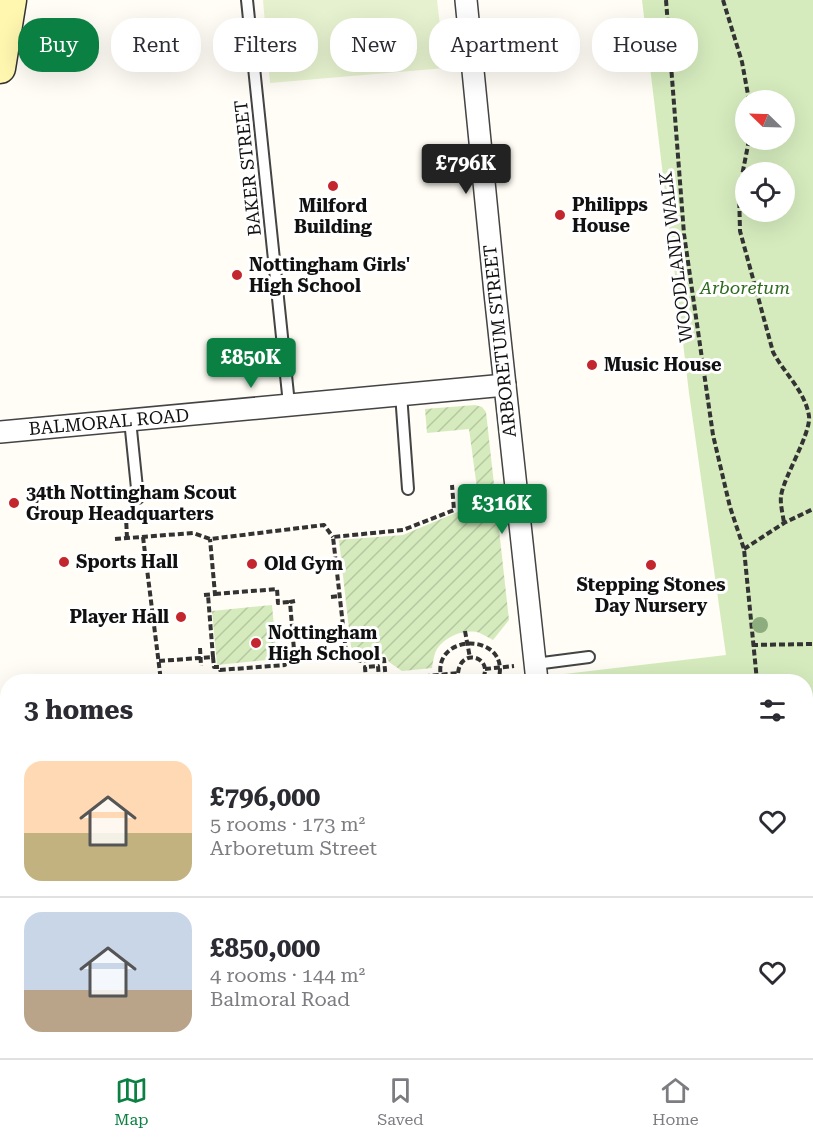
<!DOCTYPE html>
<meta charset="utf-8">
<style>
body{margin:0;font-family:"Roboto Serif",serif;background:#f7f7f7;color:#2b2b33;height:100vh;display:flex;flex-direction:column;font-size:22px;white-space:nowrap}
*{box-sizing:border-box;margin:0}
p{font-size:20px;color:#7c7c81}
.icon{flex:none;width:33px;height:33px;fill:none;stroke:currentColor;stroke-width:2;stroke-linecap:round;stroke-linejoin:round}
.map{position:relative;flex:1;overflow:hidden}
.side{position:absolute;left:0px;top:674px;width:813px;height:386px;display:flex;flex-direction:column;background:#fff;border-radius:24px 24px 0 0;box-shadow:0 6px 24px #0002}
.side>*{flex:none}
.banner{position:absolute;left:18px;top:18px;width:777px;height:54px;display:flex;gap:12px}
.needle{width:39px;rotate:293deg}
.tools{position:absolute;left:735px;top:90px;display:grid;gap:12px}
.tools a{display:grid;place-items:center;width:60px;height:60px;border-radius:50%;background:#fff;box-shadow:0 6px 24px #0002;font-size:30px}
.price{position:absolute;translate:-50% -51px;padding:0 14px;border-radius:6px;background:#0b8043;color:#fff;font-size:20px;line-height:39px;filter:drop-shadow(0 2px 3px #0008)}
.price::after{content:'';position:absolute;left:50%;top:36px;width:18px;height:14px;margin-left:-9px;background:inherit;clip-path:polygon(0 0,100% 0,50% 100%)}
.price.current{background:#222;color:#fff}
ul{padding:0;list-style:none}
li{display:flex;align-items:center;gap:18px;height:150px;padding:0 24px}
li+li{border-top:2px solid #e1e1e2}
li span{display:grid;place-items:center;flex:none;width:168px;height:120px;border-radius:18px;color:#555}
li>.icon{margin-inline-start:auto}
span .icon{width:72px;height:72px;fill:#fffc;stroke-width:1}
li b{font-size:26px}
h2{display:flex;justify-content:space-between;align-items:center;height:72px;padding:0 24px;font-size:26px}
.chip{padding:0 21px;border-radius:24px;background:#fff;box-shadow:0 6px 24px #0002;font-size:21px;line-height:54px}
.chip.current{background:#0b8043;color:#fff}
.menu{display:flex;justify-content:space-around;align-items:center;height:84px;border-top:2px solid #e1e1e2;background:#fff;font-size:16px;color:#7c7c81}
.menu a{display:grid;justify-items:center;gap:3px}
.menu .current{color:#0b8043}
.map>svg:first-child{display:block}
.park{fill:#d5ebbd;fill-rule:evenodd}
.garden{fill:url(#garden-furrows)}
.pitch{fill:#e6f2cf}
.lines{fill:none;stroke-linecap:round;stroke-linejoin:round}
.lane-casing{stroke:#444;stroke-width:14}
.street-casing{stroke:#444;stroke-width:24}
.secondary-casing{stroke:#333;stroke-width:33}
.path{stroke:#333;stroke-width:4;stroke-dasharray:6 3;stroke-linecap:butt}
.lane{stroke:#fff;stroke-width:10}
.street{stroke:#fff;stroke-width:21}
.secondary{stroke:#fff6b0;stroke-width:30}
.tree{fill:#8dad7f}
.poi-dot{fill:#c4262e;stroke:#fff;stroke-width:2}
.labels{text-anchor:middle;stroke-width:6;stroke-linejoin:round;paint-order:stroke}
.street-label{font-size:18px;fill:#111;stroke:#fff}
.poi-label{font-size:18px;font-weight:bold;fill:#111;stroke:#fff;text-anchor:start}
.park-label{font-size:18px;font-style:italic;fill:#2f6b1f;stroke:#fff}
</style>
<div class="map">
<svg width="813" height="1058" viewBox="0 0 813 1058">
<defs>
<pattern id="garden-furrows" width="10" height="10" patternUnits="userSpaceOnUse" patternTransform="scale(1.5)"><rect width="10" height="10" fill="#d5ebbd"/><path d="M-1 1l2-2M0 10L10 0M9 11l2-2" fill="none" stroke="#b6c8a1"/></pattern>
</defs>
<rect width="100%" height="100%" fill="#fffdf5"/>
<g class="park">
<path d="M 642,0 L 813,0 L 813,1046 L 806,1048 L 806,681 L 557,681 L 556,675 L 726,655 L 689,393 ZM 746,100 L 784,100 L 784,140 L 746,140 ZM 746,172 L 784,172 L 784,212 L 746,212 Z"/>
<path d="M 594,1052 L 794,1052 L 766,1058 L 595,1058 Z"/>
</g>
<g class="garden">
<path d="M 475,405 L 482,407 L 486,412 L 509,620 L 493,640 C 489,638 484,635 480,633 C 466,628 445,636 437,649 C 434,654 433,662 432,668 L 402,671 L 389,662 L 385,654 L 362,656 L 351,647 L 339,540 L 403,535 L 479,503 L 469,429 L 427,433 L 425,409 Z"/>
<path d="M 272,605 L 277,659 L 217,665 L 212,611 Z"/>
</g>
<path class="pitch" d="M 263,0 L 437,0 L 445,68 L 270,83 Z"/>
<g class="lines">
<defs>
<g id="lane">
<path d="M 247,0 L 289,404"/>
<path d="M 401,394 L 408,489"/>
<path d="M 130,420 L 138,498"/>
<path d="M 535,664 L 589,657"/>
<path d="M 0,712 L 8,712"/>
<path d="M 428,1052 L 428,1058"/>
</g>
<g id="street">
<path d="M 466,0 L 495,293 L 537,681"/>
<path d="M 0,432 L 505,385"/>
<path d="M 577,1052 L 577,1058"/>
</g>
<path id="secondary" d="M 0,68 L 11,0"/>
</defs>
<use href="#lane" class="lane-casing"/>
<use href="#street" class="street-casing"/>
<use href="#secondary" class="secondary-casing"/>
<g class="path">
<path d="M 666,0 L 684,234 L 713,435 L 730,507 L 744,549 L 757,681"/>
<path d="M 723,0 L 742,62 L 749,100"/>
<path d="M 749,140 L 739,191 L 740,231 L 773,352 C 784,373 805,391 809,416 C 811,434 784,476 781,496 C 780,504 783,515 784,523"/>
<path d="M 29,510 L 42,495"/>
<path d="M 143,537 L 161,681"/>
<path d="M 127,538 L 126,517 L 129,511"/>
<path d="M 115,539 L 193,533 L 210,539 L 324,525 L 333,537"/>
<path d="M 744,549 L 784,523 L 813,509"/>
<path d="M 215,594 L 277,589 L 278,603 L 290,602"/>
<path d="M 204,595 L 215,594 L 210,539"/>
<path d="M 331,597 L 340,596"/>
<path d="M 295,601 L 290,602 L 295,662"/>
<path d="M 465,631 L 470,658"/>
<path d="M 752,645 L 813,644"/>
<path d="M 200,648 L 201,666"/>
<path d="M 213,657 L 214,667 L 219,667 L 220,670 L 285,665 L 284,656 L 295,656"/>
<path d="M 159,661 L 213,657 L 208,595"/>
<path d="M 485,669 L 514,666"/>
<path d="M 366,681 L 365,667 L 378,666 L 379,680"/>
<path d="M 379,681 L 458,673"/>
<path d="M 386,681 L 384,659 L 359,661 L 346,652 L 333,537 L 403,530 L 454,510 L 452,485"/>
<path d="M 442,681 C 427,631 514,631 498,681"/>
<path d="M 462,681 L 458,673 C 461,645 497,659 481,681"/>
<path d="M 645,681 L 649,681"/>
<path d="M 806,818 L 813,815"/>
<path d="M 0,887 L 8,886"/>
<path d="M 806,921 L 813,917"/>
<path d="M 806,975 L 813,989"/>
<path d="M 806,1003 L 813,1002"/>
<path d="M 294,1052 L 294,1058"/>
<path d="M 631,1058 L 640,1052"/>
</g>
<use href="#lane" class="lane"/>
<use href="#street" class="street"/>
<use href="#secondary" class="secondary"/>
</g>
<circle class="tree" cx="760" cy="625" r="8"/>
<g class="poi-dot">
<circle cx="333" cy="186" r="6"/>
<circle cx="560" cy="215" r="6"/>
<circle cx="237" cy="275" r="6"/>
<circle cx="592" cy="365" r="6"/>
<circle cx="14" cy="503" r="6"/>
<circle cx="64" cy="562" r="6"/>
<circle cx="252" cy="564" r="6"/>
<circle cx="651" cy="565" r="6"/>
<circle cx="181" cy="617" r="6"/>
<circle cx="256" cy="643" r="6"/>
</g>
<g class="labels">
<g class="street-label">
<text transform="translate(248 168) rotate(-96)" y="6">BAKER STREET</text>
<text transform="translate(676 257) rotate(-97)" y="6">WOODLAND WALK</text>
<text transform="translate(500 341) rotate(-96)" y="6">ARBORETUM STREET</text>
<text transform="translate(109 422) rotate(-5)" y="6">BALMORAL ROAD</text>
</g>
<g class="poi-label">
<text x="572" y="211">Philipps<tspan x="572" dy="21">House</tspan></text>
<text x="333" y="212" text-anchor="middle">Milford<tspan x="333" dy="21">Building</tspan></text>
<text x="249" y="271">Nottingham Girls'<tspan x="249" dy="21">High School</tspan></text>
<text x="604" y="371">Music House</text>
<text x="26" y="499">34th Nottingham Scout<tspan x="26" dy="21">Group Headquarters</tspan></text>
<text x="76" y="568">Sports Hall</text>
<text x="264" y="570">Old Gym</text>
<text x="651" y="591" text-anchor="middle">Stepping Stones<tspan x="651" dy="21">Day Nursery</tspan></text>
<text x="169" y="623" text-anchor="end">Player Hall</text>
<text x="268" y="639">Nottingham<tspan x="268" dy="21">High School</tspan></text>
</g>
<g class="park-label">
<text x="745" y="294">Arboretum</text>
</g>
</g>
</svg>
<div class="tools">
<a><svg class="needle" viewBox="-14 -14 28 28"><path d="M0-13l5 13h-10z" fill="#e53935"/><path d="M0 13l5-13h-10z" fill="#7c7c81"/></svg></a>
<a><svg class="icon" aria-label="locate" viewBox="0 0 24 24"><circle cx="12" cy="12" r="6"/><path d="M12 2v4M12 18v4M2 12h4M18 12h4"/></svg></a>
</div>
<b class="price current" style="left:466px;top:195px">£796K</b>
<b class="price" style="left:251px;top:389px">£850K</b>
<b class="price" style="left:502px;top:535px">£316K</b>
<div class="banner">
<a class="chip current">Buy</a>
<a class="chip">Rent</a>
<a class="chip">Filters</a>
<a class="chip">New</a>
<a class="chip">Apartment</a>
<a class="chip">House</a>
</div>
<section class="side">
<h2>3 homes<svg class="icon" aria-label="filters" viewBox="0 0 24 24"><path d="M4 7h16M4 17h16"/><circle cx="9" cy="7" r="2"/><circle cx="15" cy="17" r="2"/></svg></h2>
<ul>
<li><span style="background:linear-gradient(#ffd9b3 60%,#c2b280 0)"><svg class="icon" aria-label="home" viewBox="0 0 24 24"><path d="M3 11l9-7 9 7M6 9v11h12V9"/></svg></span><div><b>£796,000</b><p>5 rooms · 173 m²</p><p>Arboretum Street</p></div><svg class="icon" aria-label="heart" viewBox="0 0 24 24"><path d="M12 20l-8-8c-3-5 5-10 8-4 3-6 11-1 8 4z"/></svg></li>
<li><span style="background:linear-gradient(#c9d6e8 65%,#b9a48a 0)"><svg class="icon" aria-label="home" viewBox="0 0 24 24"><path d="M3 11l9-7 9 7M6 9v11h12V9"/></svg></span><div><b>£850,000</b><p>4 rooms · 144 m²</p><p>Balmoral Road</p></div><svg class="icon" aria-label="heart" viewBox="0 0 24 24"><path d="M12 20l-8-8c-3-5 5-10 8-4 3-6 11-1 8 4z"/></svg></li>
</ul>
</section>
</div>
<nav class="menu">
<a class="current"><svg class="icon" aria-label="map" viewBox="0 0 24 24"><path d="M3 6l6-2 6 2 6-2v14l-6 2-6-2-6 2zM9 4v14M15 6v14"/></svg>Map</a>
<a><svg class="icon" aria-label="saved" viewBox="0 0 24 24"><path d="M7 4h10v16l-5-4-5 4z"/></svg>Saved</a>
<a><svg class="icon" aria-label="home" viewBox="0 0 24 24"><path d="M3 11l9-7 9 7M6 9v11h12V9"/></svg>Home</a>
</nav>
